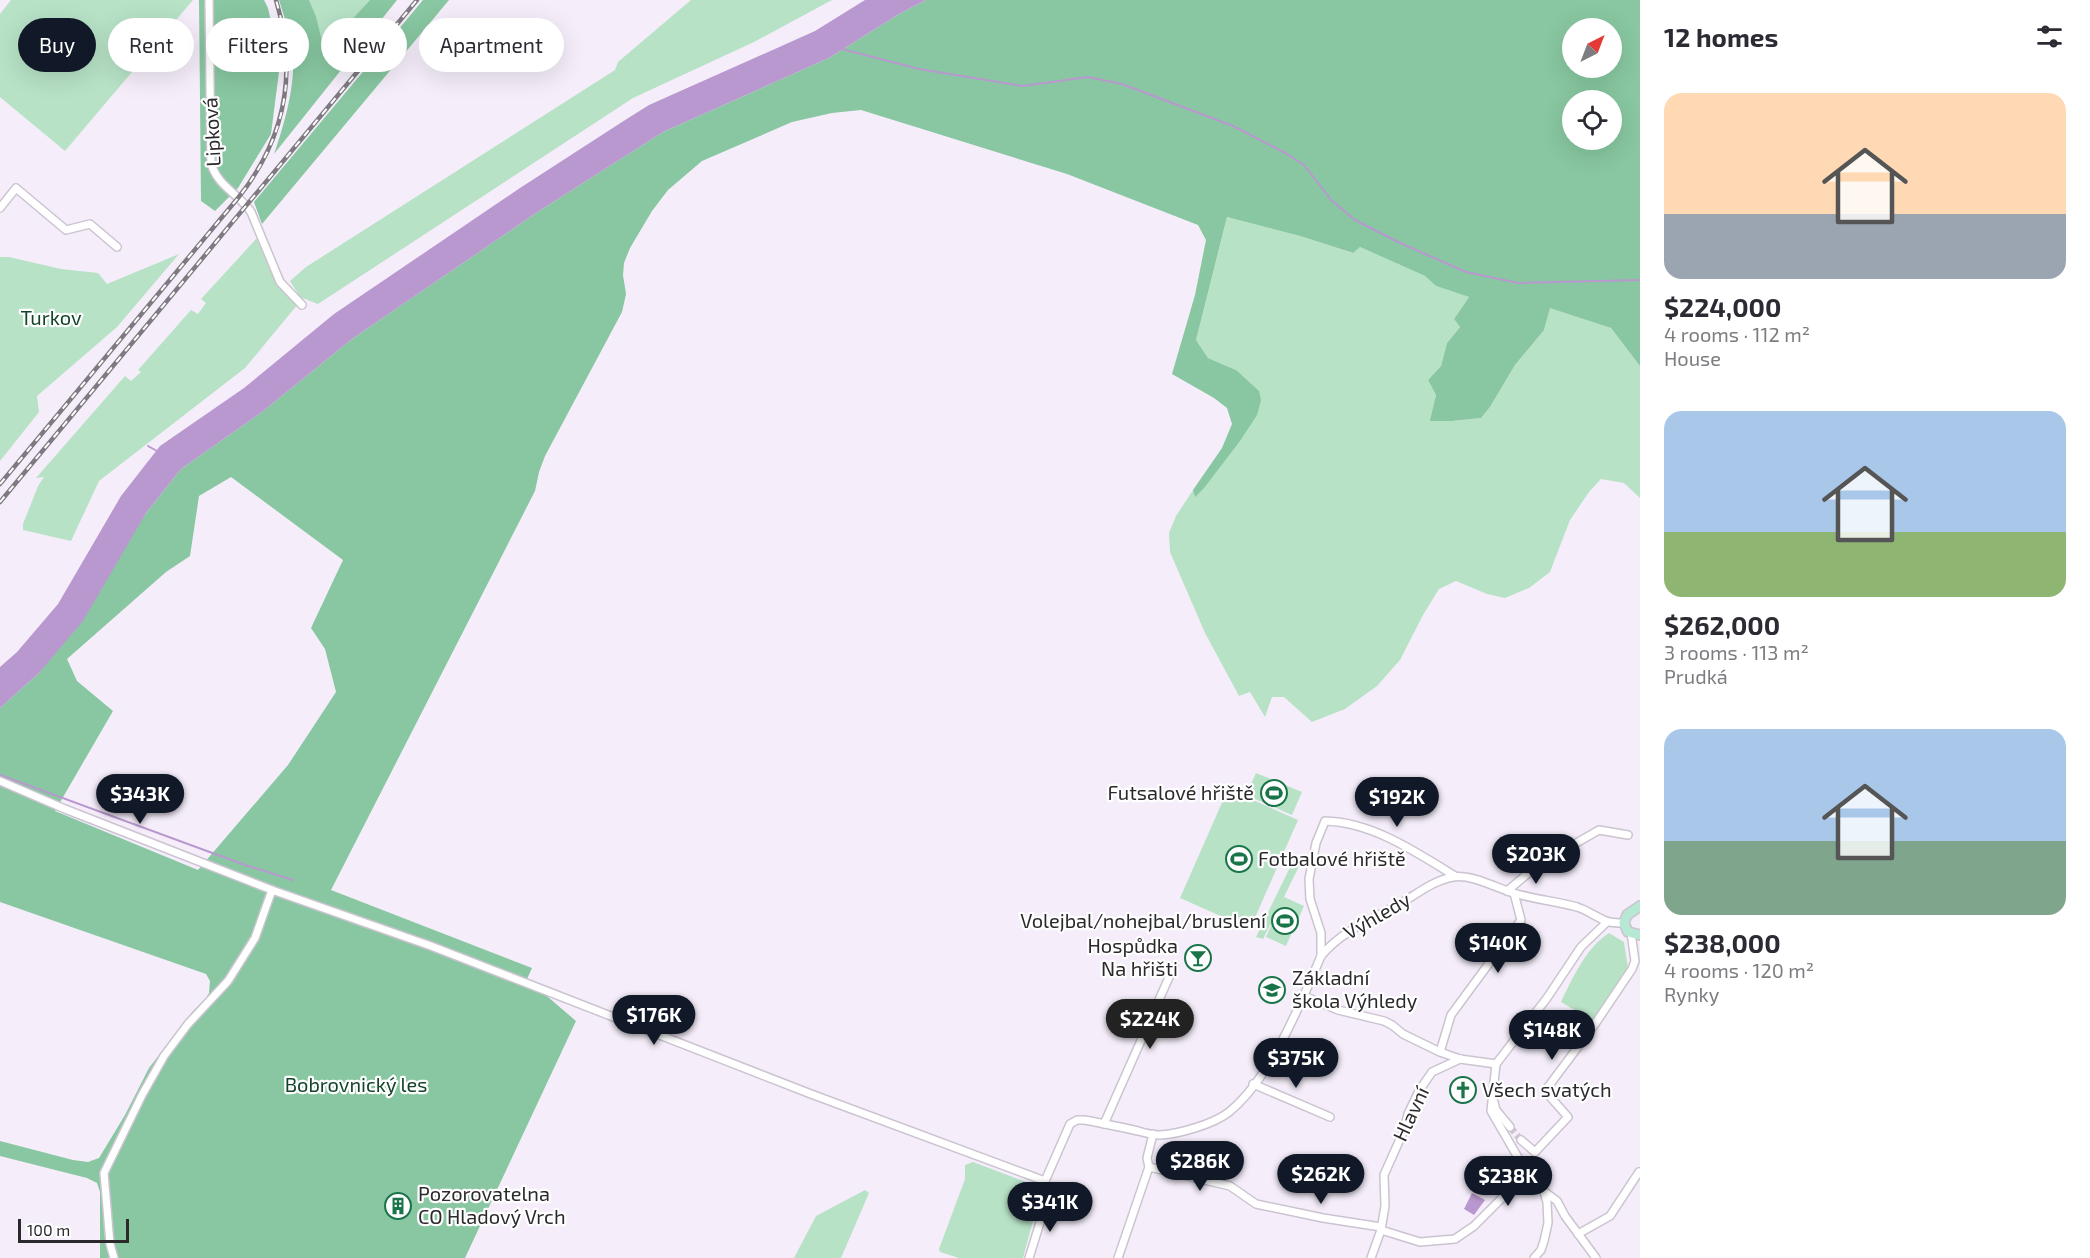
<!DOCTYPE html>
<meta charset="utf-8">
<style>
body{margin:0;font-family:"Exo 2",sans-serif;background:#f2f2f3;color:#2b2b33;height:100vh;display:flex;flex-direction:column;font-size:22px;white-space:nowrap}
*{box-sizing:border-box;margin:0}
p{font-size:20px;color:#7c7c81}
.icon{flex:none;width:33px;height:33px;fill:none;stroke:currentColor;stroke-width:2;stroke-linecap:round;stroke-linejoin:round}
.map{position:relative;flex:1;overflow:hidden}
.details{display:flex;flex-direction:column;background:#fff;width:450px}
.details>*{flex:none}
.top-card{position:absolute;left:18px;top:18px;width:570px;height:54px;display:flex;gap:12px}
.needle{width:39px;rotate:42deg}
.tools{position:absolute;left:1562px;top:18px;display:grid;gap:12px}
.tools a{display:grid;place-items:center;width:60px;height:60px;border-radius:50%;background:#fff;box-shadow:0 6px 24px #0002;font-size:30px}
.scale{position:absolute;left:18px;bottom:15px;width:111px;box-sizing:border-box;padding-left:6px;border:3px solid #2c292d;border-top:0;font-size:16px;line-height:21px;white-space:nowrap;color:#2c292d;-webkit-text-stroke:4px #fefefe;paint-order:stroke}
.price{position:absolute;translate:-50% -51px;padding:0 14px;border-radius:21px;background:#111827;color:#fff;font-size:20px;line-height:39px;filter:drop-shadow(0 2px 3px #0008)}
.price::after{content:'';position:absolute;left:50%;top:36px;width:18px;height:14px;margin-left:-9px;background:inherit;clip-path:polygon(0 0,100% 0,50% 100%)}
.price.selected{background:#222;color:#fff}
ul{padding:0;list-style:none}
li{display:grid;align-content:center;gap:12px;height:318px;padding:0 24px}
li span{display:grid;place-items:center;height:186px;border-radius:18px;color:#555}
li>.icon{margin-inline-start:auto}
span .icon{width:108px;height:108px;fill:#fffc;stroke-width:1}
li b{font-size:26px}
h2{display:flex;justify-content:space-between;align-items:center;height:72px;padding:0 24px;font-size:26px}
.pill{padding:0 21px;border-radius:27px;background:#fff;box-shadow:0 6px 24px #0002;font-size:21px;line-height:54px}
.pill.selected{background:#111827;color:#fff}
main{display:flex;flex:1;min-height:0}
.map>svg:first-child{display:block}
.green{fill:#b7e2c6}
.forest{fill:#88c7a1;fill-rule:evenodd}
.water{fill:#b998cf}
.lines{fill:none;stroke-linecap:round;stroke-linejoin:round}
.stream{stroke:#b998cf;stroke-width:2}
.street-tunnel{stroke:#cdc7d1;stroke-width:7;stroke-dasharray:7 3.5;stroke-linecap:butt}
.street-casing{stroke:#cbc4d0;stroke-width:10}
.secondary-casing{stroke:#cbc4d0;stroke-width:12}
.street{stroke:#fff;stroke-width:7}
.secondary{stroke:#b6e8d4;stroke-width:9}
.rail-casing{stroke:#7f7a81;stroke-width:4.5}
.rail{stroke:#fefefe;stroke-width:2;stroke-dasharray:7;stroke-linecap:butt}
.labels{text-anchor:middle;stroke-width:4.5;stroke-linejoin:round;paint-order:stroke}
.street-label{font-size:20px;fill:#2c292d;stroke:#fefefe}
.park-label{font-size:20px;fill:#12442a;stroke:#fefefe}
.poi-label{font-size:20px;fill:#2c292d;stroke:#fefefe;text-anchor:start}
</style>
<main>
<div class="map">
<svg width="1640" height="1258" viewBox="0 0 1640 1258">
<rect width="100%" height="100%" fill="#f5eefa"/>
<g class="green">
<path d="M 11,0 L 193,0 L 65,151 L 0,97 L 0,14 Z"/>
<path d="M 309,0 L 370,0 L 324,49 L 316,16 Z"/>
<path d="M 691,0 L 832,0 L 754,42 L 633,98 L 318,304 L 300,297 L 290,281 L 306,267 L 615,70 L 618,62 Z"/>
<path d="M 1227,217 L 1300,236 L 1352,253 L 1360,247 L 1425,276 L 1436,286 L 1469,297 L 1454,319 L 1460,327 L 1447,343 L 1441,366 L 1428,380 L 1436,395 L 1431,421 L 1452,421 L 1481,418 L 1490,407 L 1515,365 L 1544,330 L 1550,307 L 1611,328 L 1640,366 L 1640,498 L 1624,483 L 1601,479 L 1589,492 L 1570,520 L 1550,572 L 1529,588 L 1505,598 L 1487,594 L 1456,581 L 1439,589 L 1423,615 L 1400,660 L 1377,686 L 1345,709 L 1312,722 L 1284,697 L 1272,697 L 1265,717 L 1250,692 L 1239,696 L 1205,633 L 1170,552 L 1169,533 L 1176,516 L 1193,490 L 1195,496 L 1240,441 L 1236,370 L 1208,358 L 1196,340 Z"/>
<path d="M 257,238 L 278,284 L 298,304 L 245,368 L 99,481 L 71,541 L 23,530 L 23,524 L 38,486 L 44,477 L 36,478 L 125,376 L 131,381 L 141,372 L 138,370 L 191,310 L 198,314 L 206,303 L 201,299 Z"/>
<path d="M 179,254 L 117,327 L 37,396 L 39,412 L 0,461 L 0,257 L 9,257 L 61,269 L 98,273 L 107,284 Z"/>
<path d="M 1256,773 L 1302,792 L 1292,815 L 1246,795 Z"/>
<path d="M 1228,789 L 1298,820 L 1250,929 L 1180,898 Z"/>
<path d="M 1296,855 L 1303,858 L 1284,897 L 1304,906 L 1286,946 L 1266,937 L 1278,910 L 1263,939 L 1256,937 Z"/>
<path d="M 1609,933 L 1624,942 L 1628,968 L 1593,1021 L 1561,1002 C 1573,977 1586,948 1609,933 Z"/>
<path d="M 973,1162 L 1037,1186 L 1038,1202 L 1023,1258 L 959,1258 L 940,1252 L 939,1249 L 965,1179 L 965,1165 Z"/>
<path d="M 865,1190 L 869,1193 L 841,1258 L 794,1258 L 816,1216 Z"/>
</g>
<g class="forest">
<path d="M 199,0 L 264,0 L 268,8 L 280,64 L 271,134 L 238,188 L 215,211 L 201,201 Z"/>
<path d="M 279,0 L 309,0 L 316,16 L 324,49 L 370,0 L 397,0 L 274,154 C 283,128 291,100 293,73 C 295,49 286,22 279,0 Z"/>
<path d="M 423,0 L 449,0 L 262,224 L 254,202 Z"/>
<path d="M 926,0 L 1640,0 L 1640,366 L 1611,328 L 1550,308 L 1544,330 L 1515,365 L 1490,407 L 1481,418 L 1452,421 L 1430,421 L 1436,395 L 1428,380 L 1441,366 L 1447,343 L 1460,327 L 1454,319 L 1469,297 L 1436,286 L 1425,276 L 1360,247 L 1353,253 L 1300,236 L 1227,217 L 1196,340 L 1208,358 L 1236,370 L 1259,391 L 1261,400 L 1257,415 L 1240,441 L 1204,488 L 1195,497 L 1193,490 L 1222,448 L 1232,424 L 1227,408 L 1214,398 L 1172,374 L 1195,295 L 1206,240 L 1198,225 L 1067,174 L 861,110 L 832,113 L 792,122 L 702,161 L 668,190 L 652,211 L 630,248 L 624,263 L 623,275 L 626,294 L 622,312 L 545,456 L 539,472 L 535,491 L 331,890 L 532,968 L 527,979 L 576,1021 L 465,1258 L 100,1258 L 100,1192 L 97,1183 L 87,1178 L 0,1156 L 0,1141 L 73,1160 L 88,1162 L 99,1158 L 125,1115 L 149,1068 L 193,1011 L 206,998 L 209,993 L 210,981 L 206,974 L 0,902 L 0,708 L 39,673 L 146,513 L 181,469 L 262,412 L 352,339 L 536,213 L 663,132 L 829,58 L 899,14 ZM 1572,28 L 1611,28 L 1611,68 L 1572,68 ZM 1572,100 L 1611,100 L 1611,140 L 1572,140 ZM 231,477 L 343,560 L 311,628 L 325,649 L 336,692 L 288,765 L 198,870 L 55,811 L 113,711 L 77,681 L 67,659 L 166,572 L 190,556 L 199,496 Z"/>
</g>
<g class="water">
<path d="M 865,0 L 926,0 L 899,14 L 829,58 L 663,132 L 536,213 L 352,339 L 262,412 L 181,469 L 146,513 L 83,621 L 39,673 L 0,708 L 0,667 L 17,652 L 58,604 L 121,496 L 160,446 L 244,388 L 334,314 L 520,188 L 622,122 L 649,105 L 815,31 Z"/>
<path d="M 1472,1193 L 1485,1200 L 1474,1215 L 1464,1209 Z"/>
</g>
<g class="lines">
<g class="stream">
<path d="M 842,49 L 919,69 L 1022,86 L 1088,77 L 1122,84 L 1233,126 L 1287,154 L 1304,165 L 1332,201 L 1355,220 L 1398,242 L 1466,272 L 1518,283 L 1640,280"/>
<path d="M 148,446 L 157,451"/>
<path d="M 0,775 L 245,865 L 293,880"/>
</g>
<path class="street-tunnel" d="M 1510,1127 L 1521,1140"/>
<defs>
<g id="street">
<path d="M 209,0 L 211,163 C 217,186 239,194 251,212 L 280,282 L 302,305"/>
<path d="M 0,208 L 16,188 L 66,230 L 90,224 L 117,247"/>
<path d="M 0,781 L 65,809 L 272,890 L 431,946 L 811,1094 L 1045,1181"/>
<path d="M 1507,891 L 1538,865 L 1599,830 L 1628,835"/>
<path d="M 1321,956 L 1321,933 L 1310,899 L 1309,879 L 1316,843 L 1325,821 C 1372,822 1416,852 1455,876"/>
<path d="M 1304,996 L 1338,1010 L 1384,1021 L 1392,1025 L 1403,1034 L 1440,1052 L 1460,1059 L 1496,1064"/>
<path d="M 1440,1052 L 1451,1015 L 1521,920 L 1514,893"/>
<path d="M 1496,1064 L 1491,1111 L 1527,1173 L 1544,1192 L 1547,1202 L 1548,1223 L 1544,1241 L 1541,1250 L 1534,1258"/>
<path d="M 1496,1064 L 1547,998 L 1581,947 L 1607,922"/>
<path d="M 1253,1084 L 1330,1117"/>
<path d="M 1494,1102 L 1496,1110 L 1510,1127"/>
<path d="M 1104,1124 L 1174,966"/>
<path d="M 1521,1140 L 1535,1152 L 1568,1117 L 1545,1091 L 1595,1024 L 1632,969 L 1635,961 L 1631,933"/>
<path d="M 1149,1167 L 1230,1186 L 1256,1204 L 1323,1218 L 1381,1227"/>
<path d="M 1545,1192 L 1557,1201 L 1565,1216 L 1596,1258"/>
<path d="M 1381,1230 L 1420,1242 L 1455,1239 L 1474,1226 L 1527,1173"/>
<path d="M 1578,1234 L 1610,1216 L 1639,1172"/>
<path d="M 114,1258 L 110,1244 L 104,1173 L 142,1095 L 164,1056 L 188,1024 L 228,981 L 255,938 L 272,890"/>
<path d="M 1029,1258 L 1047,1200 L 1043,1187 L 1045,1181 L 1070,1124 L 1077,1120 L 1084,1120 C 1102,1123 1120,1127 1138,1131 C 1145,1133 1153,1135 1160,1135 C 1179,1134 1214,1124 1229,1112 C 1270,1079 1300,1005 1321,956 C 1340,933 1366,922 1392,908 C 1413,898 1430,881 1453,877 C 1470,874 1493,886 1510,892 C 1532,899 1555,901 1577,907 C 1587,910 1596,917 1606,921 C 1611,923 1618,923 1624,923"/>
<path d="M 1118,1258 L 1149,1167 L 1147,1158 L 1153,1134"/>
<path d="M 1371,1258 L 1381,1230 L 1385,1206 L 1384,1175 L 1404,1130 L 1408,1114 L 1419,1091 L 1432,1072 L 1460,1059"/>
</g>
<path id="secondary" d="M 1640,906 L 1627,915 L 1624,923 L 1628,932 L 1640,935"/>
</defs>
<use href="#street" class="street-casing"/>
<use href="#secondary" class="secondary-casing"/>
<use href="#street" class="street"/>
<use href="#secondary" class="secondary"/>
<defs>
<g id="rail">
<path d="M 0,484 L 238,198 C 286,138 298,73 276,0"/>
<path d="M 0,502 L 417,0"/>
</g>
</defs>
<use href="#rail" class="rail-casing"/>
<use href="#rail" class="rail"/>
</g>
<defs>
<symbol id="stadium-ring" viewBox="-11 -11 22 22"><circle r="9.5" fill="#fefefe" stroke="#1a7449" stroke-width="1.5"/><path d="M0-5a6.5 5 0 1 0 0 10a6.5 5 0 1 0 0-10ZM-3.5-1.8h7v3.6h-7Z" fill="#1a7449"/></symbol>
<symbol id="bar-ring" viewBox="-11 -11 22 22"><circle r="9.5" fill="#fefefe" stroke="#1a7449" stroke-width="1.5"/><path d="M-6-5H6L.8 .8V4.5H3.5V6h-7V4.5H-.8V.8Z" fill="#1a7449"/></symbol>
<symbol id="school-ring" viewBox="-11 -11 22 22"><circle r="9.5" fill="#fefefe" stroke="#1a7449" stroke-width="1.5"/><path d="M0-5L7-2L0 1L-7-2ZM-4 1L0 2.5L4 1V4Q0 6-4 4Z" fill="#1a7449"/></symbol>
<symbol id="church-ring" viewBox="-11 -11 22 22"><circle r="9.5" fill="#fefefe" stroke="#1a7449" stroke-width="1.5"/><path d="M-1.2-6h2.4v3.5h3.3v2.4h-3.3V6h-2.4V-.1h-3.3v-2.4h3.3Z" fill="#1a7449"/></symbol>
<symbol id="building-ring" viewBox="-11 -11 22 22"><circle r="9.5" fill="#fefefe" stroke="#1a7449" stroke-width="1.5"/><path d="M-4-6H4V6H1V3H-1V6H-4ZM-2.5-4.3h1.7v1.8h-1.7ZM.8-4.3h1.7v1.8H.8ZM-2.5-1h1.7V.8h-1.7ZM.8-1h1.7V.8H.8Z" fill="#1a7449"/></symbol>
</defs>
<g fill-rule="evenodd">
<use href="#stadium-ring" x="1259" y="778" width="30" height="30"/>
<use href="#stadium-ring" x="1224" y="844" width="30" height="30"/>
<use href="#stadium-ring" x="1270" y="906" width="30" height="30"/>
<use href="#bar-ring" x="1183" y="943" width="30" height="30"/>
<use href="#school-ring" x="1257" y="975" width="30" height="30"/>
<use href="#church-ring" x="1448" y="1075" width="30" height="30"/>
<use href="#building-ring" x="383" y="1191" width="30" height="30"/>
</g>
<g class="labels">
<g class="street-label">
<text transform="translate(212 132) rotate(-93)" y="7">Lipková</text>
<text transform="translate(1377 916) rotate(-30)" y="7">Výhledy</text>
<text transform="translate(1411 1114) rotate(-65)" y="7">Hlavní</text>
</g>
<g class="park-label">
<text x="51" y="325">Turkov</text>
<text x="356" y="1092">Bobrovnický les</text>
</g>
<g class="poi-label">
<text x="1254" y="800" text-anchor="end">Futsalové hřiště</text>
<text x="1258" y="866">Fotbalové hřiště</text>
<text x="1266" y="928" text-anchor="end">Volejbal/nohejbal/bruslení</text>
<text x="1178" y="953" text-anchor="end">Hospůdka<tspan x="1178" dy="23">Na hřišti</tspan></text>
<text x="1292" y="985">Základní<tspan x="1292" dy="23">škola Výhledy</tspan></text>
<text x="1482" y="1097">Všech svatých</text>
<text x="418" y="1201">Pozorovatelna<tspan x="418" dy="23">CO Hladový Vrch</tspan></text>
</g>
</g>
</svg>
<div class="tools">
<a><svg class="needle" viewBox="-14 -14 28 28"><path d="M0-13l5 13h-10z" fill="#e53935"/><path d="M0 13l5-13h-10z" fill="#7c7c81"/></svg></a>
<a><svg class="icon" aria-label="locate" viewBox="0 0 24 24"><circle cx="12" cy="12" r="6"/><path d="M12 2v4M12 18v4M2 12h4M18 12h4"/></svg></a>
</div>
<div class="scale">100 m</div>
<b class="price" style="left:140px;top:825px">$343K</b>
<b class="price" style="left:1397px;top:828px">$192K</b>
<b class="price" style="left:1536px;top:885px">$203K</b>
<b class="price" style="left:1498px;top:974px">$140K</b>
<b class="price" style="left:654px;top:1046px">$176K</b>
<b class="price selected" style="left:1150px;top:1050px">$224K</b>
<b class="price" style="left:1552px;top:1061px">$148K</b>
<b class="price" style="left:1296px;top:1089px">$375K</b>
<b class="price" style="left:1200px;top:1192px">$286K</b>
<b class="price" style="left:1321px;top:1205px">$262K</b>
<b class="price" style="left:1508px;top:1207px">$238K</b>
<b class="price" style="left:1050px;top:1233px">$341K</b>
<div class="top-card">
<a class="pill selected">Buy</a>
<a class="pill">Rent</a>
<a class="pill">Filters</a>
<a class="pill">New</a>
<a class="pill">Apartment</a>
</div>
</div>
<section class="details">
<h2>12 homes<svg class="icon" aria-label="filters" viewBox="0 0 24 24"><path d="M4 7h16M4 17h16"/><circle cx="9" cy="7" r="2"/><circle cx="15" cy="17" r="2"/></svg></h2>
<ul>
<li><span style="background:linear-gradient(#ffd9b3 65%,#9aa5b1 0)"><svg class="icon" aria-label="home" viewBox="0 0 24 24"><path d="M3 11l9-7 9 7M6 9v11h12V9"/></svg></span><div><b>$224,000</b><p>4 rooms · 112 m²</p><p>House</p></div></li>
<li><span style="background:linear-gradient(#a9c7e8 65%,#8fb573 0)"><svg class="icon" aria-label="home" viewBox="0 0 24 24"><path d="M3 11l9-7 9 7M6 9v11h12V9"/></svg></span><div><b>$262,000</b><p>3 rooms · 113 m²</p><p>Prudká</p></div></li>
<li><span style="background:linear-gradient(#a9c7e8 60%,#7fa58c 0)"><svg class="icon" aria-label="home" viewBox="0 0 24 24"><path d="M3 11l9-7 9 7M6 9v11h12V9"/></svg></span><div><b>$238,000</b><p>4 rooms · 120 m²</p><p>Rynky</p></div></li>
</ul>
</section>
</main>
